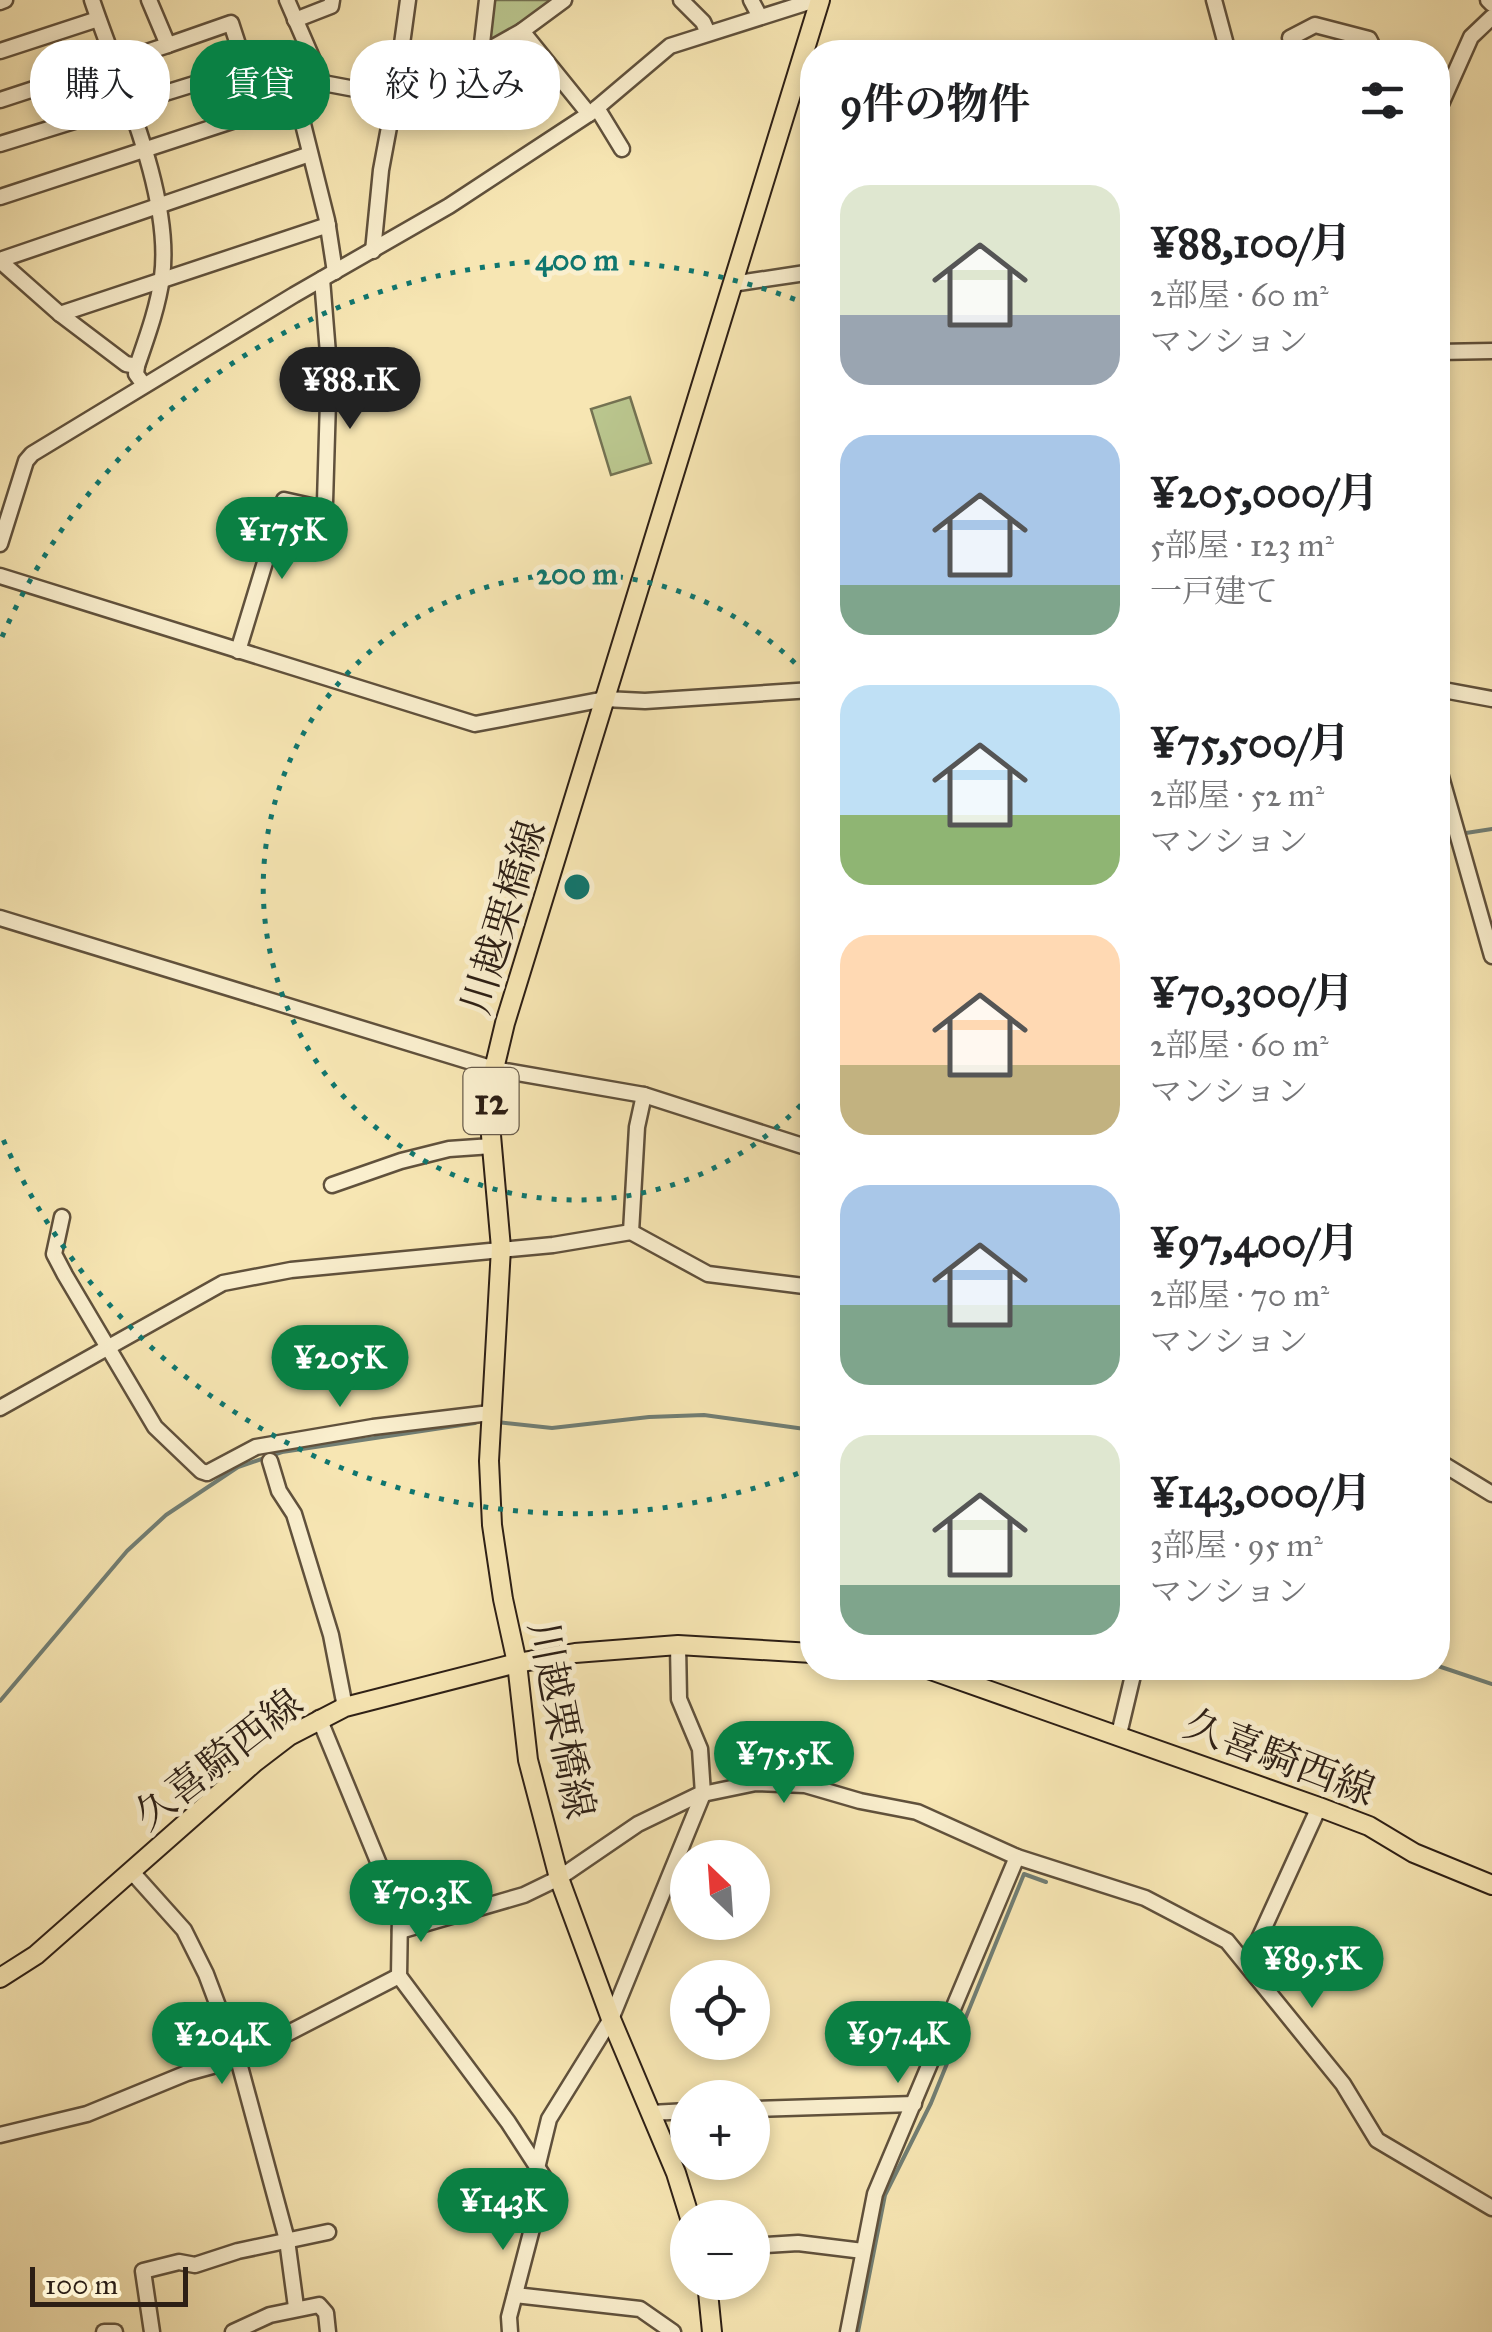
<!DOCTYPE html>
<html lang="ja">
<meta charset="utf-8">
<style>
body{margin:0;font-family:"IM FELL Great Primer","Noto Serif JP",serif;background:#f2f2f2;color:#202124;height:100vh;display:flex;flex-direction:column;font-size:38px;white-space:nowrap}
*{box-sizing:border-box;margin:0}
p{font-size:32px;color:#757577}
.icon{flex:none;width:55px;height:55px;fill:none;stroke:currentColor;stroke-width:2;stroke-linecap:round;stroke-linejoin:round}
.map{position:relative;flex:1;overflow:hidden}
.side{position:absolute;left:800px;top:40px;width:650px;height:1640px;display:flex;flex-direction:column;background:#fff;border-radius:40px;box-shadow:0 5px 15px #0003}
.side>*{flex:none}
.guide{position:absolute;left:30px;top:40px;width:620px;height:90px;display:flex;gap:20px}
.needle{width:65px;rotate:335deg}
.tools{position:absolute;left:670px;top:1840px;display:grid;gap:20px}
.tools a{display:grid;place-items:center;width:100px;height:100px;border-radius:50%;background:#fff;box-shadow:0 5px 15px #0003;font-size:50px}
.scale{position:absolute;left:30px;bottom:25px;width:158px;box-sizing:border-box;padding-left:10px;border:5px solid #2d1f15;border-top:0;font-size:28px;line-height:35px;white-space:nowrap;color:#2d1f15;-webkit-text-stroke:8px #faefce;paint-order:stroke}
.price{position:absolute;translate:-50% -85px;padding:0 22px;border-radius:35px;background:#0b8043;color:#fff;font-size:32px;line-height:65px;filter:drop-shadow(0 2px 5px #0008)}
.price::after{content:'';position:absolute;left:50%;top:60px;width:30px;height:22px;margin-left:-15px;background:inherit;clip-path:polygon(0 0,100% 0,50% 100%)}
.price.active{background:#222;color:#fff}
ul{padding:0;list-style:none}
li{display:flex;align-items:center;gap:30px;height:250px;padding:0 40px}
li span{display:grid;place-items:center;flex:none;width:280px;height:200px;border-radius:30px;color:#555}
li>.icon{margin-inline-start:auto}
span .icon{width:120px;height:120px;fill:#fffc;stroke-width:1}
li b{font-size:42px}
h2{display:flex;justify-content:space-between;align-items:center;height:120px;padding:0 40px;font-size:42px}
.chip{padding:0 35px;border-radius:40px;background:#fff;box-shadow:0 5px 15px #0003;font-size:35px;line-height:90px}
.chip.active{background:#0b8043;color:#fff}
.map>svg:first-child{display:block}
.green{fill:#bac68e;stroke:#747252;stroke-width:2.5}
.lines{fill:none;stroke-linecap:round;stroke-linejoin:round}
.stream{stroke:#717e74;stroke-width:4}
.minor-casing{stroke:#60513c;stroke-width:19}
.major-casing{stroke:#2d1f15;stroke-width:22}
.minor{stroke:#faefce;stroke-width:14}
.major{stroke:#f7e6b3;stroke-width:18}
.ring{fill:none;stroke:#0f766e;stroke-width:5;stroke-dasharray:5 10}
.labels{text-anchor:middle;stroke-width:10;stroke-linejoin:round;paint-order:stroke}
.shield{fill:#faefce;stroke:#6a5d4c;stroke-width:2.5}
.shield-label{font-size:38px;font-weight:bold;fill:#2d1f15}
.street-label{font-size:40px;fill:#2d1f15;stroke:#faefce}
.centre{fill:#0f766e;stroke:#faefce;stroke-width:5}
.ring-label{font-size:30px;text-anchor:middle;font-weight:bold;fill:#0f766e;stroke:#faefce;stroke-width:10;stroke-linejoin:round;paint-order:stroke}
</style>
<div class="map">
<svg width="1492" height="2332" viewBox="0 0 1492 2332">
<rect width="100%" height="100%" fill="#f7e6b3"/>
<filter id="stains"><feTurbulence type="fractalNoise" baseFrequency=".002" numOctaves="4"/><feColorMatrix values="0 0 0 0 .2 0 0 0 0 .09 0 0 0 0 .02 0 0 0 .5 -.17"/></filter>
<radialGradient id="worn" r=".72"><stop offset=".6" stop-color="#630" stop-opacity="0"/><stop offset="1" stop-color="#630" stop-opacity=".3"/></radialGradient>
<g class="green">
<path d="M 491,0 L 555,0 L 519,26 L 486,42 Z"/>
<path d="M 630,397 L 651,463 L 611,475 L 591,409 Z"/>
</g>
<g class="lines">
<g class="stream">
<path d="M 1466,833 L 1492,829"/>
<path d="M 1438,838 L 1449,836"/>
<path d="M 497,1422 L 552,1428 L 649,1417 L 704,1415 L 812,1430"/>
<path d="M 1438,1666 L 1492,1684"/>
<path d="M 0,1701 L 127,1551 L 166,1515 L 238,1467 L 282,1452 L 475,1423"/>
<path d="M 858,2332 L 885,2195 L 931,2103 L 1024,1874 L 1046,1882"/>
</g>
<defs>
<g id="minor">
<path d="M 92,0 C 118,78 173,195 162,277 C 158,307 147,337 137,366 L 136,374 L 144,385"/>
<path d="M 149,0 L 168,45 L 231,23 L 260,112"/>
<path d="M 287,0 L 323,83 L 403,98 L 522,31 L 564,0"/>
<path d="M 681,0 L 703,22 L 708,33"/>
<path d="M 751,0 L 760,17"/>
<path d="M 1214,0 L 1228,52"/>
<path d="M 1488,0 L 1492,4"/>
<path d="M 0,2 L 5,0"/>
<path d="M 295,20 L 331,6 L 332,0"/>
<path d="M 522,31 L 589,114"/>
<path d="M 0,51 L 98,19"/>
<path d="M 481,52 L 487,0"/>
<path d="M 1295,52 L 1290,38 L 1315,25 L 1369,39 L 1372,45 L 1365,52"/>
<path d="M 0,100 L 168,45"/>
<path d="M 597,108 L 622,149"/>
<path d="M 1438,111 L 1471,37 L 1492,17"/>
<path d="M 0,144 L 246,68"/>
<path d="M 0,197 L 287,103 L 300,112 L 327,220 L 335,272"/>
<path d="M 373,251 L 381,170 L 395,95 L 408,0"/>
<path d="M 0,260 L 310,154"/>
<path d="M 0,261 L 60,314 L 126,364 L 137,366"/>
<path d="M 732,284 L 812,272"/>
<path d="M 60,314 L 328,225"/>
<path d="M 1438,352 L 1492,351"/>
<path d="M 0,544 L 26,461 L 32,454 L 294,295 L 449,206 L 592,112 L 670,46 L 815,0"/>
<path d="M 0,576 L 475,724 L 605,699 L 645,701 L 812,690"/>
<path d="M 238,651 L 284,500 L 320,508 L 325,502 L 329,366 L 322,279"/>
<path d="M 1438,689 L 1492,699"/>
<path d="M 1438,766 L 1492,956"/>
<path d="M 0,918 L 494,1069 L 644,1095 L 812,1149"/>
<path d="M 332,1185 L 401,1161 L 449,1149 L 492,1146"/>
<path d="M 62,1217 L 54,1254 L 65,1275 L 155,1427 L 201,1471 L 207,1473 L 256,1447 L 373,1427 L 490,1413"/>
<path d="M 631,1232 L 637,1127 L 644,1095"/>
<path d="M 0,1408 L 223,1283 L 291,1270 L 553,1245 L 631,1232 L 708,1274 L 812,1287"/>
<path d="M 270,1461 L 279,1491 L 294,1514 L 331,1635 L 345,1707"/>
<path d="M 1438,1461 L 1492,1494"/>
<path d="M 319,1718 L 400,1915 L 399,1976 L 508,2122 L 545,2179 L 509,2317 L 510,2332"/>
<path d="M 1119,1734 L 1134,1671 L 1121,1668"/>
<path d="M 132,1872 L 184,1930 L 206,1974 L 238,2059 L 287,2240 L 296,2307"/>
<path d="M 400,1931 L 524,1895 L 559,1878 L 638,1824 L 698,1795 L 756,1783 L 805,1785 L 860,1801 L 917,1812 L 1017,1857 L 1145,1898 L 1227,1941 L 1343,2084 L 1377,2140 L 1492,2208"/>
<path d="M 1247,1965 L 1319,1807"/>
<path d="M 752,2109 L 914,2104"/>
<path d="M 651,2113 L 688,2111"/>
<path d="M 0,2135 L 87,2114 L 187,2073 L 238,2059 L 399,1976"/>
<path d="M 538,2164 L 549,2119 L 611,2019 L 703,1794 L 700,1749 L 679,1699 L 678,1645"/>
<path d="M 752,2246 L 798,2243 L 863,2251"/>
<path d="M 515,2295 L 640,2309 L 673,2332"/>
<path d="M 104,2332 L 115,2332"/>
<path d="M 152,2332 L 143,2271 L 179,2262 L 195,2265 L 238,2251 L 328,2232"/>
<path d="M 233,2332 L 270,2315 L 319,2305 L 326,2313 L 328,2332"/>
<path d="M 848,2332 L 875,2194 L 1017,1857"/>
</g>
<g id="major">
<path d="M 925,1668 L 1319,1807 L 1369,1826 L 1414,1853 L 1492,1885"/>
<path d="M 0,1978 L 36,1955 L 255,1762 L 289,1736 L 345,1707 L 517,1663 L 575,1653 L 678,1645 L 812,1653"/>
<path d="M 690,2218 L 676,2173 L 611,2019 L 559,1878 L 528,1760 L 517,1663 L 503,1599 L 492,1525 L 489,1461 L 501,1248 L 490,1124 L 494,1069 L 505,1023 L 820,0"/>
<path d="M 707,2282 L 712,2332"/>
</g>
</defs>
<use href="#minor" class="minor-casing"/>
<use href="#major" class="major-casing"/>
<use href="#minor" class="minor"/>
<use href="#major" class="major"/>
</g>
<g class="ring">
<path d="M811 1094A313 313 0 1 1 811 680"/>
<path d="M812 1468A627 627 0 0 1 2 1137M2 637A627 627 0 0 1 812 306"/>
</g>
<g class="labels">
<rect class="shield" x="463.5" y="1068" width="55" height="66" rx="8"/>
<g class="shield-label">
<text x="491" y="1114">12</text>
</g>
<g class="street-label">
<text transform="translate(503 917) rotate(-73)" y="14">川越栗橋線</text>
<text transform="translate(562 1720) rotate(79)" y="14">川越栗橋線</text>
<text transform="translate(1280 1757) rotate(21)" y="14">久喜騎西線</text>
<text transform="translate(218 1759) rotate(-38)" y="14">久喜騎西線</text>
</g>
</g>
<circle cx="577" cy="887" r="15" class="centre"/>
<g class="ring-label">
<text x="577" y="270">400 m</text>
<text x="577" y="584">200 m</text>
</g>
<rect width="100%" height="100%" filter="url(#stains)"/>
<rect width="100%" height="100%" fill="url(#worn)"/>
</svg>
<div class="tools">
<a><svg class="needle" viewBox="-14 -14 28 28"><path d="M0-13l5 13h-10z" fill="#e53935"/><path d="M0 13l5-13h-10z" fill="#757577"/></svg></a>
<a><svg class="icon" aria-label="locate" viewBox="0 0 24 24"><circle cx="12" cy="12" r="6"/><path d="M12 2v4M12 18v4M2 12h4M18 12h4"/></svg></a>
<a>+</a>
<a>−</a>
</div>
<div class="scale">100 m</div>
<b class="price active" style="left:350px;top:432px">¥88.1K</b>
<b class="price" style="left:282px;top:582px">¥175K</b>
<b class="price" style="left:340px;top:1410px">¥205K</b>
<b class="price" style="left:784px;top:1806px">¥75.5K</b>
<b class="price" style="left:421px;top:1945px">¥70.3K</b>
<b class="price" style="left:1312px;top:2011px">¥89.5K</b>
<b class="price" style="left:898px;top:2086px">¥97.4K</b>
<b class="price" style="left:222px;top:2087px">¥204K</b>
<b class="price" style="left:503px;top:2253px">¥143K</b>
<div class="guide">
<a class="chip">購入</a>
<a class="chip active">賃貸</a>
<a class="chip">絞り込み</a>
</div>
<section class="side">
<h2>9件の物件<svg class="icon" aria-label="filters" viewBox="0 0 24 24"><path d="M4 7h16M4 17h16"/><circle cx="9" cy="7" r="2"/><circle cx="15" cy="17" r="2"/></svg></h2>
<ul>
<li><span style="background:linear-gradient(#dfe7d0 65%,#9aa5b1 0)"><svg class="icon" aria-label="home" viewBox="0 0 24 24"><path d="M3 11l9-7 9 7M6 9v11h12V9"/></svg></span><div><b>¥88,100/月</b><p>2部屋 · 60 m²</p><p>マンション</p></div></li>
<li><span style="background:linear-gradient(#a9c7e8 75%,#7fa58c 0)"><svg class="icon" aria-label="home" viewBox="0 0 24 24"><path d="M3 11l9-7 9 7M6 9v11h12V9"/></svg></span><div><b>¥205,000/月</b><p>5部屋 · 123 m²</p><p>一戸建て</p></div></li>
<li><span style="background:linear-gradient(#bfe0f5 65%,#8fb573 0)"><svg class="icon" aria-label="home" viewBox="0 0 24 24"><path d="M3 11l9-7 9 7M6 9v11h12V9"/></svg></span><div><b>¥75,500/月</b><p>2部屋 · 52 m²</p><p>マンション</p></div></li>
<li><span style="background:linear-gradient(#ffd9b3 65%,#c2b280 0)"><svg class="icon" aria-label="home" viewBox="0 0 24 24"><path d="M3 11l9-7 9 7M6 9v11h12V9"/></svg></span><div><b>¥70,300/月</b><p>2部屋 · 60 m²</p><p>マンション</p></div></li>
<li><span style="background:linear-gradient(#a9c7e8 60%,#7fa58c 0)"><svg class="icon" aria-label="home" viewBox="0 0 24 24"><path d="M3 11l9-7 9 7M6 9v11h12V9"/></svg></span><div><b>¥97,400/月</b><p>2部屋 · 70 m²</p><p>マンション</p></div></li>
<li><span style="background:linear-gradient(#dfe7d0 75%,#7fa58c 0)"><svg class="icon" aria-label="home" viewBox="0 0 24 24"><path d="M3 11l9-7 9 7M6 9v11h12V9"/></svg></span><div><b>¥143,000/月</b><p>3部屋 · 95 m²</p><p>マンション</p></div></li>
</ul>
</section>
</div>
